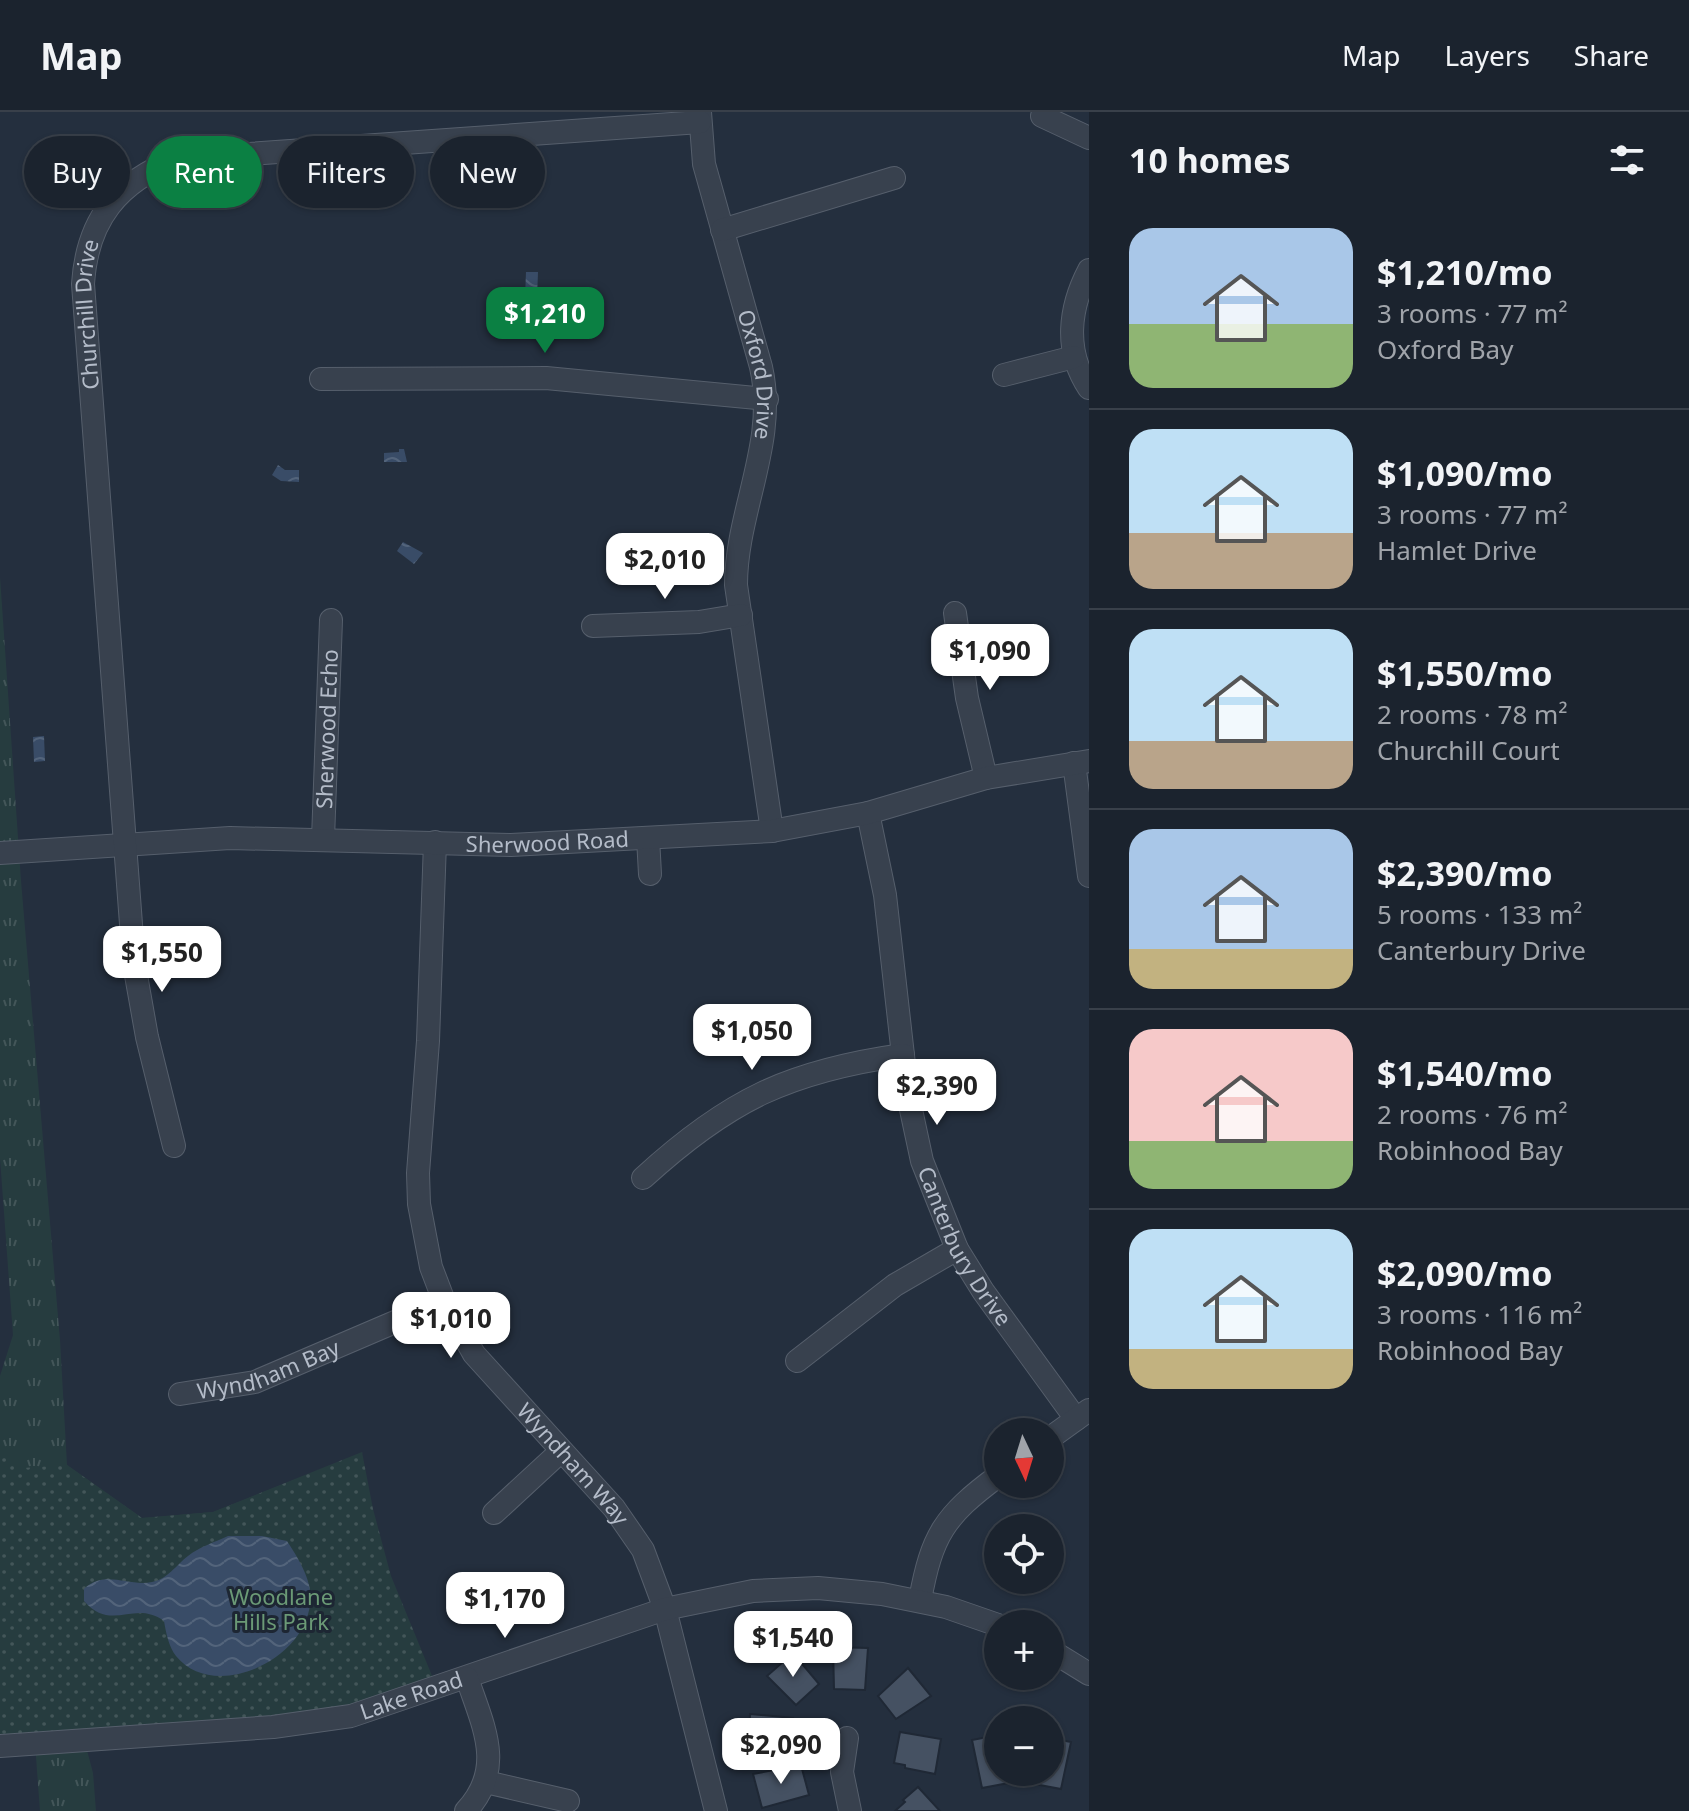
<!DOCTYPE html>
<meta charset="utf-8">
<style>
body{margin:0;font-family:"Noto Sans",sans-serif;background:#282f3a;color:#f1f3f6;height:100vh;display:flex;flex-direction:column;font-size:30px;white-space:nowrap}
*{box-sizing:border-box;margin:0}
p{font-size:26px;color:#a0a4aa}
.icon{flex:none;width:44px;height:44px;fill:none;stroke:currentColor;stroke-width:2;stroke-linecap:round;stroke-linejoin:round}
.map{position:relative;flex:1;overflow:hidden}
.sheet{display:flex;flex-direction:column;background:#1b232e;width:600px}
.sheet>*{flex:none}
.hud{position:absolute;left:24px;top:24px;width:760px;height:72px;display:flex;gap:16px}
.needle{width:52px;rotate:176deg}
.controls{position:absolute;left:984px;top:1306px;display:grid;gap:16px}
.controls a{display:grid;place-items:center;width:80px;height:80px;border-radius:50%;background:#1b232e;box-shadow:0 2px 6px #0004,0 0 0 2px #39404a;font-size:40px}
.price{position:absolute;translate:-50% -68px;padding:0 18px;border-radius:16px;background:#fff;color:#222;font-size:26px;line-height:52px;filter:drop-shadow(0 2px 4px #0008)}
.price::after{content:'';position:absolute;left:50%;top:48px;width:24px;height:18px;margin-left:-12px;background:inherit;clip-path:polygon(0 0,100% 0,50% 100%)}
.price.on{background:#0b8043;color:#fff}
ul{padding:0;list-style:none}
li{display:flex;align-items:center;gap:24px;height:200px;padding:0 40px}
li+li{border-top:2px solid #39404a}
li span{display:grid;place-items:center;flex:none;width:224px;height:160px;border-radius:24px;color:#555}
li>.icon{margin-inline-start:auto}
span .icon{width:96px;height:96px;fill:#fffc;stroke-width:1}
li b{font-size:34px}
h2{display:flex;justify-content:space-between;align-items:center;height:96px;padding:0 40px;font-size:34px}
.pill{padding:0 28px;border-radius:36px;background:#1b232e;box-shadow:0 2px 6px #0004,0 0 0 2px #39404a;font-size:28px;line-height:72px}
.pill.on{background:#0b8043;color:#fff}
header{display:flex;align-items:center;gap:48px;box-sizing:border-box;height:112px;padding:0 40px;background:#1b232e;border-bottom:2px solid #39404a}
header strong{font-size:38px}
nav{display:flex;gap:44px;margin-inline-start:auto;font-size:28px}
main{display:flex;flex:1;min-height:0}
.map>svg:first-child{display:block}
.grass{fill:url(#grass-tufts)}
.park{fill:url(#park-dots)}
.water{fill:url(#water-waves)}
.building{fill:#455162;stroke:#1f2835;stroke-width:2}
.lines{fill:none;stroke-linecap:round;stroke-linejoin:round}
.minor-casing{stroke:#565f6c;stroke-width:24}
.minor{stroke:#38414e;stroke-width:22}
.labels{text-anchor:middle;stroke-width:6;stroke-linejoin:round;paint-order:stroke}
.street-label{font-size:22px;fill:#b4bcc9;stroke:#1d2633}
.park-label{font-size:22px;fill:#6b9a76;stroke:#1d2633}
</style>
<header>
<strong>Map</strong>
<nav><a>Map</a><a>Layers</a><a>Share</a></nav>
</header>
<main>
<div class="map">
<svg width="1089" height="1699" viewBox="0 0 1089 1699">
<defs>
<pattern id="grass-tufts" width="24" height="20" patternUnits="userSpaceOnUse" patternTransform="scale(2)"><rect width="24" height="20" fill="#263c3f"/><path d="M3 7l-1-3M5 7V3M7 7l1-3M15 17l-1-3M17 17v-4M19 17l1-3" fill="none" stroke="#435659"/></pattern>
<pattern id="park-dots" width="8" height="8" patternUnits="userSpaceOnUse" patternTransform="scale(2)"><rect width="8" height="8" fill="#263c3f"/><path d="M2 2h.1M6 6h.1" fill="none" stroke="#435659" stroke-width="1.8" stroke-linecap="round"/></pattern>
<pattern id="water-waves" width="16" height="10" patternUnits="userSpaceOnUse" patternTransform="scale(2)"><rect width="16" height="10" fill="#394c67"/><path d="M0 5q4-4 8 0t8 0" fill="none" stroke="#53647b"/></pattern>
</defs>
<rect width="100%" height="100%" fill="#242f3e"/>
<path class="grass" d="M 0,465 L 21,769 L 60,1228 L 67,1353 L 142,1406 L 213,1400 L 309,1362 L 84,1627 L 93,1661 L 96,1699 L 40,1699 L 35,1631 L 0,1634 L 0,1264 L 13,1223 L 0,1046 Z"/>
<path class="park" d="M 0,1339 L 23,1356 L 67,1353 L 142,1406 L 213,1400 L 362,1340 L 373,1397 L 391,1464 L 437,1576 L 389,1592 L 0,1634 Z"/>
<g class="water">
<path d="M 526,160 L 538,160 L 537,186 L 525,186 Z"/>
<path d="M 399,337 L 404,337 L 407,350 L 384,350 L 384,341 L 399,340 Z"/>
<path d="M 278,353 L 285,358 L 299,358 L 299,370 L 281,369 L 272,363 Z"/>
<path d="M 403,430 L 423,441 L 414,452 L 397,439 Z"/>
<path d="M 44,624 L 45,649 L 34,650 L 33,625 Z"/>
<path d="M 228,1424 L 262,1424 L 287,1429 C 296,1443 305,1457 309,1473 C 324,1540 217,1595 176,1544 C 169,1535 166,1521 164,1509 C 134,1487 112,1521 84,1489 L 84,1477 C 105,1457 128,1475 152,1470 C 168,1467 176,1453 188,1444 C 199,1435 215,1430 228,1424 Z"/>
</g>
<g class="building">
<path d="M 833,1535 L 868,1536 L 865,1578 L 834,1577 Z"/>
<path d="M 793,1541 L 819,1572 L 796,1593 L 767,1564 Z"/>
<path d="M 908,1556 L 931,1584 L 896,1607 L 878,1584 Z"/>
<path d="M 750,1602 L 793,1606 L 790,1641 L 748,1638 Z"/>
<path d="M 900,1620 L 941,1627 L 935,1662 L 905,1656 L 905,1653 L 894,1651 Z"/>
<path d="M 998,1623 L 998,1660 L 1012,1660 L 1014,1670 L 982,1676 L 972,1628 Z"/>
<path d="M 1050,1626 L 1071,1630 L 1061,1677 L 1029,1671 L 1031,1660 L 1050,1660 Z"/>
<path d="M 801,1653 L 809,1683 L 762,1696 L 753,1662 Z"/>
<path d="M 918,1675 L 940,1699 L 895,1699 L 905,1690 L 903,1688 Z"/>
</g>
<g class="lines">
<defs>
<g id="minor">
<path id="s1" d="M 700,0 L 704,52 L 761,255 C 778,330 736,399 736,473 L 772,719"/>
<path d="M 1042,4 L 1089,26"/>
<path d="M 722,118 L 894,66"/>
<path d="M 1089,158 C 1069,196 1064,239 1089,276"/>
<path d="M 1004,263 L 1074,245"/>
<path d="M 321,267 L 546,266 L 767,287"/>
<path d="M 955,501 L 967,586 L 986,666"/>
<path d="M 593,514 L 699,510 L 741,503"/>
<path d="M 1074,651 L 1089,764"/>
<path id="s2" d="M 868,701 L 885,783 L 907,979 L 922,1049 L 957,1137 L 983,1179 L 1076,1307"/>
<path d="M 648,726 L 650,762"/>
<path id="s3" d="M 323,727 L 331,508"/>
<path id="s4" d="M 435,730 L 428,929 L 418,1061 L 419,1092 L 431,1155 L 444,1189 L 474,1242 L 614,1396 L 643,1438 L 665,1497 L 716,1699"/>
<path id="s5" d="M 0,741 L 230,726 L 511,733 L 772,719 L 868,701 L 986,666 L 1089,649"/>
<path id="s6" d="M 174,1034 L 147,925 L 134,852 L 83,172 C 87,108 118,69 178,47 L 700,10"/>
<path d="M 643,1066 C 728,988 789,959 903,943"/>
<path d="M 797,1249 L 895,1173 L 957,1137"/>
<path id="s7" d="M 180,1282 L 255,1270 L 444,1189"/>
<path d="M 1050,1326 L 1089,1298"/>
<path d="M 494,1401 L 560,1340"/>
<path d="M 920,1488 C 932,1423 944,1404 998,1364"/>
<path d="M 1050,1538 L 1089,1562"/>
<path d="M 847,1626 L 842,1660 L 850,1699"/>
<path id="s8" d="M 0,1634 L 273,1615 L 351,1604 L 665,1497 L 753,1479 L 818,1476 L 882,1482 L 946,1495 L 998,1513"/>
<path d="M 486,1670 L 568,1689"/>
<path d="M 466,1699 C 506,1656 483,1614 467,1566"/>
</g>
</defs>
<use href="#minor" class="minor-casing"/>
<use href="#minor" class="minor"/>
</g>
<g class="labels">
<g class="street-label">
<text dy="8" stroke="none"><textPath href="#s6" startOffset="838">Churchill Drive</textPath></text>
<text dy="8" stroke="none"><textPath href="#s1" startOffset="270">Oxford Drive</textPath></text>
<text dy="8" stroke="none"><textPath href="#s3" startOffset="110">Sherwood Echo</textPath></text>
<text dy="8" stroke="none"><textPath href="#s5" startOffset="548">Sherwood Road</textPath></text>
<text dy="8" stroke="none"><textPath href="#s2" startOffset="448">Canterbury Drive</textPath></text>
<text dy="8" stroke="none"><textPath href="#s7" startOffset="92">Wyndham Bay</textPath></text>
<text dy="8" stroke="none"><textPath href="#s4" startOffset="672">Wyndham Way</textPath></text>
<text dy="8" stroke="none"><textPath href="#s8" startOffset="416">Lake Road</textPath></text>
</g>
<g class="park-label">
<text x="281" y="1493">Woodlane<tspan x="281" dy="25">Hills Park</tspan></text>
</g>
</g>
</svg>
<div class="controls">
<a><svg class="needle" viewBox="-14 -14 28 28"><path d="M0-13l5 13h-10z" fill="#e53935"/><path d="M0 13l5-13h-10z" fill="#a0a4aa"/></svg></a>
<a><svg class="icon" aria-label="locate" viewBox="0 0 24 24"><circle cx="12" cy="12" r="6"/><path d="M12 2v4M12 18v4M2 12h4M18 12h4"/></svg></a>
<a>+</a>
<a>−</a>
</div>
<b class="price on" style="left:545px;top:243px">$1,210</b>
<b class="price" style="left:665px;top:489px">$2,010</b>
<b class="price" style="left:990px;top:580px">$1,090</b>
<b class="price" style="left:162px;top:882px">$1,550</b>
<b class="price" style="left:752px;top:960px">$1,050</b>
<b class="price" style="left:937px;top:1015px">$2,390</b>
<b class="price" style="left:451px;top:1248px">$1,010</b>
<b class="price" style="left:505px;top:1528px">$1,170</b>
<b class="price" style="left:793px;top:1567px">$1,540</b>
<b class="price" style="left:781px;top:1674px">$2,090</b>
<div class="hud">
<a class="pill">Buy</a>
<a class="pill on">Rent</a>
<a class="pill">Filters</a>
<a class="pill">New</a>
</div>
</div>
<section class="sheet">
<h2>10 homes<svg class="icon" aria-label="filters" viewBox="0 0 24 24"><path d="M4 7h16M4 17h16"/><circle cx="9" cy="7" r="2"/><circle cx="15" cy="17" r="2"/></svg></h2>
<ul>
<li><span style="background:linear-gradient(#a9c7e8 60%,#8fb573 0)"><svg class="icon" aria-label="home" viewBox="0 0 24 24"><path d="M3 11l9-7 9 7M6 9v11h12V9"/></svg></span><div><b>$1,210/mo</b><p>3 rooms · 77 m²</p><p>Oxford Bay</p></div></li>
<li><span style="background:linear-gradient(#bfe0f5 65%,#b9a48a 0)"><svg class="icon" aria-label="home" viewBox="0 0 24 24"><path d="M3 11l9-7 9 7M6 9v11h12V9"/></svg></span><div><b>$1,090/mo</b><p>3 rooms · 77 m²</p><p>Hamlet Drive</p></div></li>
<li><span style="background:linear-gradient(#bfe0f5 70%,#b9a48a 0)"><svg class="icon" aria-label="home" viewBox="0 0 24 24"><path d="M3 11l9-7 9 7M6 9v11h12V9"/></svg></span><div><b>$1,550/mo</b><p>2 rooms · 78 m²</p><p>Churchill Court</p></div></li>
<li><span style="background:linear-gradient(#a9c7e8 75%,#c2b280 0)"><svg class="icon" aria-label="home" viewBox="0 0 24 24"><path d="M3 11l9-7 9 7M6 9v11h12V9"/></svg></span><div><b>$2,390/mo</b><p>5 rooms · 133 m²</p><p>Canterbury Drive</p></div></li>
<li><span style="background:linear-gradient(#f6c9c9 70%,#8fb573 0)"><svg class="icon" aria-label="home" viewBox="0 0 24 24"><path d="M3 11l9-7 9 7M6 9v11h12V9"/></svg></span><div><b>$1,540/mo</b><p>2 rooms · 76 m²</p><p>Robinhood Bay</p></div></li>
<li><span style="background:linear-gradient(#bfe0f5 75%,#c2b280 0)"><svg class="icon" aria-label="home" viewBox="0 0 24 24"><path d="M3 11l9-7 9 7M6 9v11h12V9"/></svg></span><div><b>$2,090/mo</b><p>3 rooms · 116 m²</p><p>Robinhood Bay</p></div></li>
</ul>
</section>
</main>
